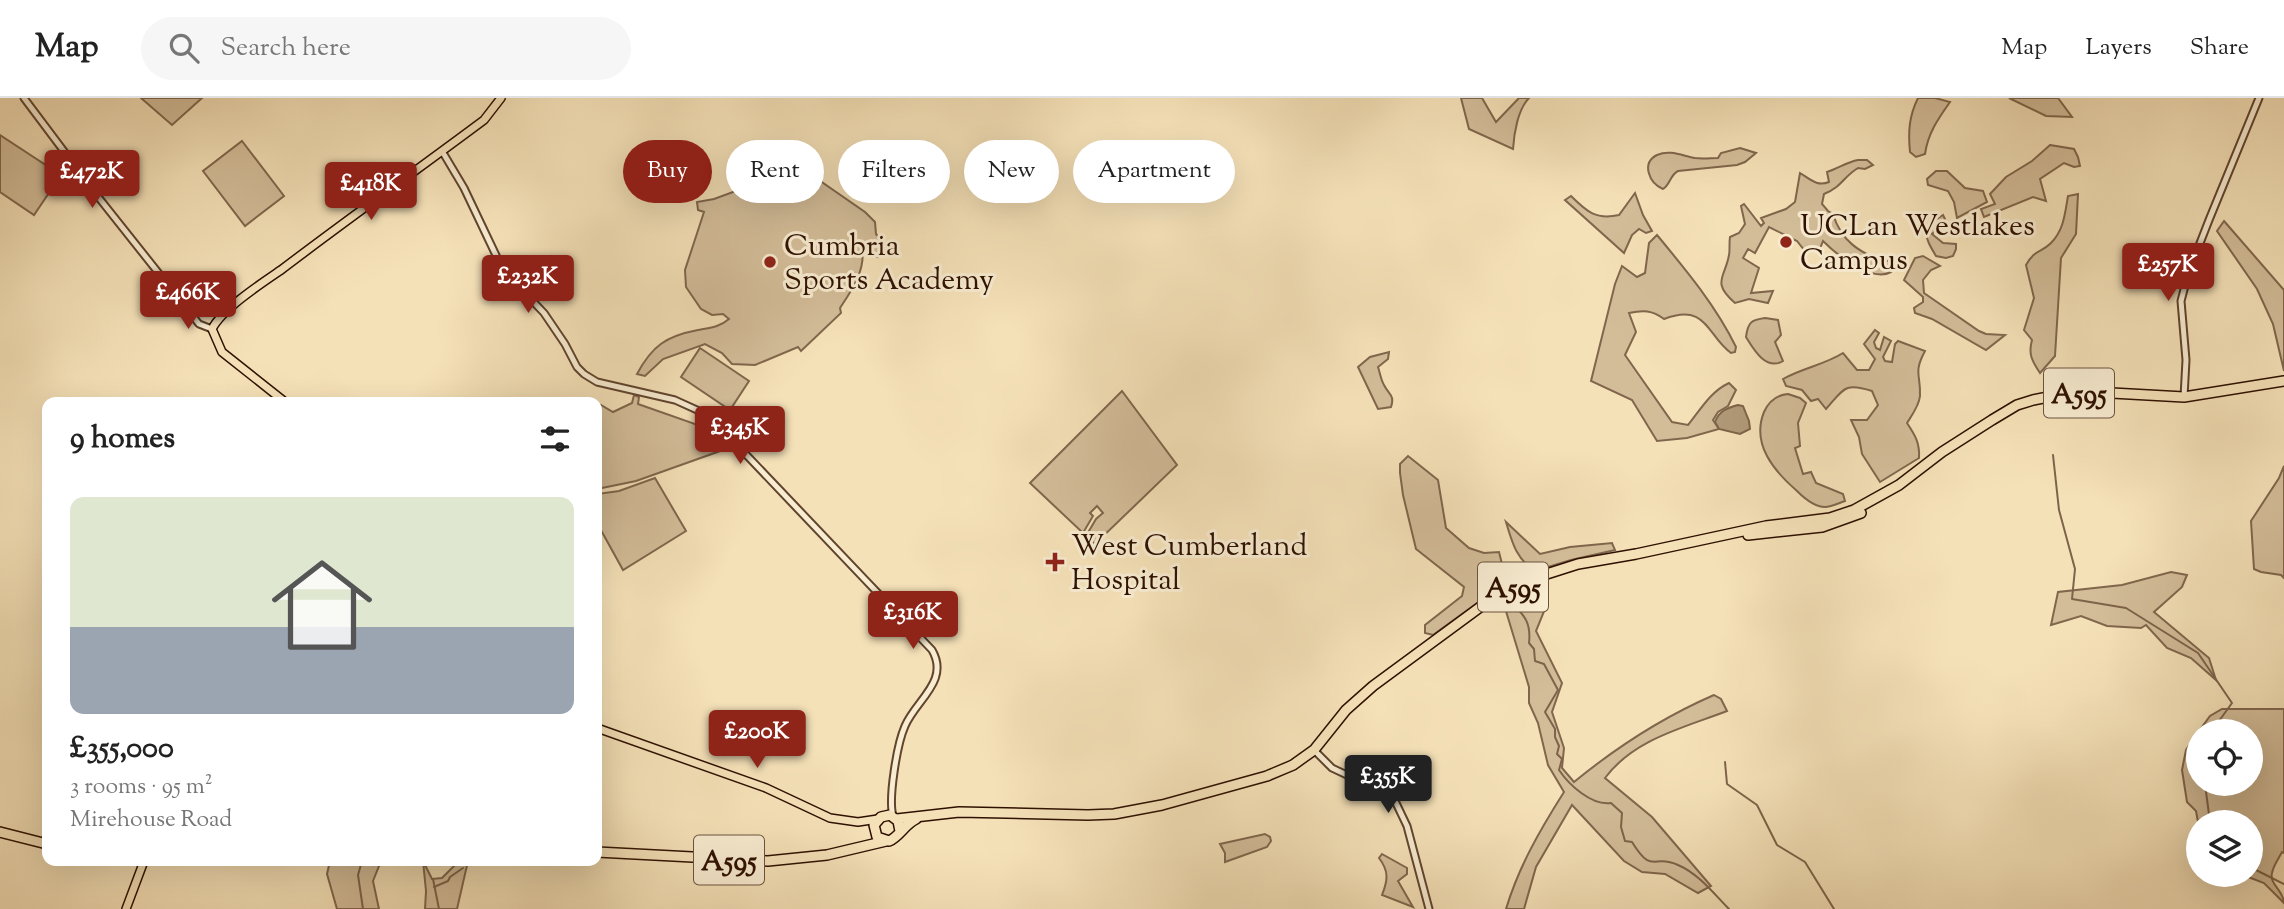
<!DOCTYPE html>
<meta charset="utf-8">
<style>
body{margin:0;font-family:"Sorts Mill Goudy",serif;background:#f6f6f6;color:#222;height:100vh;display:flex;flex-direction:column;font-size:26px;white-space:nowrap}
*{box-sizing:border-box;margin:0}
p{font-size:23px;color:#767676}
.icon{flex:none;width:38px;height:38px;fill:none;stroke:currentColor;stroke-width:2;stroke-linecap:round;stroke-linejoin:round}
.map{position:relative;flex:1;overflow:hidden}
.sheet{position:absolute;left:42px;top:299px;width:560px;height:469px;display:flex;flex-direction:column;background:#fff;border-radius:14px;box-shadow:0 7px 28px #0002}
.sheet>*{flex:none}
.guide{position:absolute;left:623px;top:42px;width:665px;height:63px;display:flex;gap:14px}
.controls{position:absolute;left:2186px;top:621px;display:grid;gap:14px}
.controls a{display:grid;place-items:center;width:77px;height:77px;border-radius:50%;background:#fff;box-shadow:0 7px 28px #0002;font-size:35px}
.price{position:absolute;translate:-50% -60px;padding:0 16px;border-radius:7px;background:#8f2418;color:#fff;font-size:23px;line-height:46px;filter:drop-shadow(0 2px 4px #0008)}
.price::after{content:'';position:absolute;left:50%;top:42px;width:21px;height:16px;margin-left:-10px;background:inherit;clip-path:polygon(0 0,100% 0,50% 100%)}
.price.current{background:#222;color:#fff}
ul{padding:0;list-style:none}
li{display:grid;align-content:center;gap:14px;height:371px;padding:0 28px}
li span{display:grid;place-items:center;height:217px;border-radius:14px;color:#555}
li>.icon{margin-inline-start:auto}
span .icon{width:126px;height:126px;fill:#fffc;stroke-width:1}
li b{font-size:30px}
h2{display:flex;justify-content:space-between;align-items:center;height:84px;padding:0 28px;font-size:30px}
.pill{padding:0 24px;border-radius:32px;background:#fff;box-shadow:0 7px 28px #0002;font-size:24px;line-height:63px}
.pill.current{background:#8f2418;color:#fff}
header{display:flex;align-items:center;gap:42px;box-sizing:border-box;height:98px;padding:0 35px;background:#fff;border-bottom:2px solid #e0e0e0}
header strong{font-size:33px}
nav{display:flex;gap:38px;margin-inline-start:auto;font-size:24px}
.search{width:490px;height:63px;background:#f6f6f6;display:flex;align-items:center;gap:18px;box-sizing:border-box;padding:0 24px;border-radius:38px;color:#767676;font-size:26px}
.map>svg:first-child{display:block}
.green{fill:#d3bd99;stroke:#80664c;stroke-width:2}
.water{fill:#b19a79;stroke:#7d6349;stroke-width:2}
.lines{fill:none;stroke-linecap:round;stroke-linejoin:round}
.stream{stroke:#7d6349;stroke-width:2}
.minor-casing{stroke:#60442e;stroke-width:9}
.major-casing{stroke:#2e1000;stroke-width:10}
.highway-casing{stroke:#2e1000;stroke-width:12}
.minor{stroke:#f8ecd1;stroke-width:5}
.major{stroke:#f5e1b8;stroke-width:7}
.highway{stroke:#f5e1b8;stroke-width:9}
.poi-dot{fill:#8f2418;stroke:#f8ecd1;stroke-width:2.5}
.labels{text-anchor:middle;stroke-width:6;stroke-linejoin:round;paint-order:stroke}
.shield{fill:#f8ecd1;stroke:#6b523f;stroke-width:2}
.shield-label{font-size:28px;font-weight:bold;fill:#2e1000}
.poi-label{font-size:30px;fill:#2e1000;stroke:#f8ecd1;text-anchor:start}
</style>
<header>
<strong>Map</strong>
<div class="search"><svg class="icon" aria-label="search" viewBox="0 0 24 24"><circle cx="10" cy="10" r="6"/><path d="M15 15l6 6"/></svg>Search here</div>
<nav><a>Map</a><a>Layers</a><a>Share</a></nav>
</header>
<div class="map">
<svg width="2284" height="811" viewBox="0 0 2284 811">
<rect width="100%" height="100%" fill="#f5e1b8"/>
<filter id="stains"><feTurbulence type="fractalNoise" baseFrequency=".00286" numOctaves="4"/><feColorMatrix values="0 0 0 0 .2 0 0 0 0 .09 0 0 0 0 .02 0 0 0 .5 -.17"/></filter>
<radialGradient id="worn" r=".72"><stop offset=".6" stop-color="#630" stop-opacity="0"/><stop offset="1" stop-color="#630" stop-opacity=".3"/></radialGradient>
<g class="green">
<path d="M 141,0 L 202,0 L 172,27 Z"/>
<path d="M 1461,0 L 1482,0 L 1496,24 L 1519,0 L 1529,0 C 1518,11 1514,35 1513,51 L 1469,31 Z"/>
<path d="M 1918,0 L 1935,0 L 1950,4 C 1938,21 1928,35 1925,56 L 1916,59 L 1910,54 C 1908,34 1909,18 1918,0 Z"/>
<path d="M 2009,0 L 2058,0 L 2072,19 L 2046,18 Z"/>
<path d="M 0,37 L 61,77 L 34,117 L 0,94 Z"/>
<path d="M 242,43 L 284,98 L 245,128 L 203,73 Z"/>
<path d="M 2050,47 L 2074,51 L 2078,59 L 2080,68 L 2074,69 L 2064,65 L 2040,81 L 2046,103 L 2033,99 L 1984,119 L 1981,111 L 1995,106 L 1990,96 L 2006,79 L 2032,63 Z"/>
<path d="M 1740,50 L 1756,55 L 1745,64 L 1737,67 L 1678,73 C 1670,77 1670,87 1663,91 C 1649,85 1641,65 1657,57 C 1670,51 1683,58 1695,60 C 1702,61 1711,60 1718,60 L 1721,55 Z"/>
<path d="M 1858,62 L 1867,62 L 1873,67 L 1865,71 L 1858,70 C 1843,79 1843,88 1824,96 L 1822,106 L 1828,113 L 1833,116 C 1841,143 1859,154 1884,164 L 1895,160 L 1901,161 C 1898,166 1896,171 1891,174 C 1871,185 1836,156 1823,143 L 1819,153 L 1811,151 L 1805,153 L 1797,143 L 1769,129 L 1755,155 L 1748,151 L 1743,160 L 1759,170 L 1751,195 L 1773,193 L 1768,205 L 1749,201 L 1735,205 C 1711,184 1725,180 1729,157 C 1730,152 1729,145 1730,139 L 1739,135 L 1745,126 L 1741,108 L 1744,106 L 1761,128 L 1764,125 L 1761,120 L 1786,111 L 1795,104 L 1800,75 C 1810,81 1817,89 1829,84 L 1827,74 C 1839,70 1847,64 1858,62 Z"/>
<path d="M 1936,73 L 1947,73 L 1965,90 L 1983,93 L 1987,104 L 1957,120 L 1954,104 L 1948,93 L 1928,87 L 1927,81 Z"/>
<path d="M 791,78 L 813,78 L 865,114 L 875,124 L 876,136 L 881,142 L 878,159 L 870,157 L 862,149 C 866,172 852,192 840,210 L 841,215 L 801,253 L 798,249 L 755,267 L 732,266 L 722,255 L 705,246 L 663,261 L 645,278 L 637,276 C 652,248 666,238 698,232 C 709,230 720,229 729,221 L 723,216 L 712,217 L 701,211 L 686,189 L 685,172 L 704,114 L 698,112 L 697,104 L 714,101 L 741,91 L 754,98 L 752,82 L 770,83 Z"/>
<path d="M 1635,95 L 1643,117 L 1652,133 L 1646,135 L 1639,131 L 1632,137 L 1624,155 L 1565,102 L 1571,98 C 1587,114 1596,122 1619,117 Z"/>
<path d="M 2078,96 L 2076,136 L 2061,160 L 2055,258 L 2040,275 C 2032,263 2028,256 2032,242 L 2024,232 L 2034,200 L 2026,167 C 2035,151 2041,155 2051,145 C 2064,132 2065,115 2068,98 Z"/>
<path d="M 1943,117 L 1945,121 L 1942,127 L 1932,136 L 1943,145 L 1956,146 L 1956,151 L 1953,158 L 1946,160 L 1936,158 C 1924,138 1920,130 1943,117 Z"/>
<path d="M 2224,123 L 2284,192 L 2284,273 L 2273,226 L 2257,191 L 2217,133 Z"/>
<path d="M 1657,137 C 1686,172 1716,208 1736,249 L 1735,254 L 1731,255 C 1707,238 1707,204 1664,221 C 1652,212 1643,212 1629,215 L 1636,234 L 1625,257 L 1672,324 L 1688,327 C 1701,311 1710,294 1729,285 L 1736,292 L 1728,308 L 1718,314 L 1713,322 L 1719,331 L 1687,340 L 1657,343 L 1632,302 L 1591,283 L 1615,186 L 1622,168 L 1637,179 L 1645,175 L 1649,145 Z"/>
<path d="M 1923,158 L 1940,168 L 1931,172 L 1923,182 L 1924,195 L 1979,233 L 1986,236 L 2005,237 L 1986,252 L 1932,221 L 1915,215 L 1914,210 L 1923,204 L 1923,199 L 1904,182 L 1915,160 Z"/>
<path d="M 1765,220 L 1778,222 L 1781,237 L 1775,244 L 1783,263 C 1766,273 1754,252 1746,239 C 1748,224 1751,222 1765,220 Z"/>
<path d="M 1875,232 L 1879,235 L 1874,244 L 1876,250 L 1880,252 L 1884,239 L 1891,243 L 1883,259 L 1885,263 L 1892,264 L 1895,246 L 1898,243 L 1925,253 C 1913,275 1921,277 1920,298 C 1919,308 1912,317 1907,325 C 1915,337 1920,345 1919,360 L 1880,384 L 1862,356 L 1859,339 L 1851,322 L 1867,322 L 1878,307 L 1872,293 C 1844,284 1844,291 1826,311 L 1818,301 L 1811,303 L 1802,292 L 1786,288 L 1783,281 C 1802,270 1824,267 1843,255 L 1857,272 L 1869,272 L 1875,261 L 1864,246 Z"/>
<path d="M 700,250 L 749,283 L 730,312 L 681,279 Z"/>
<path d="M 1389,254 L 1388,261 L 1378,269 C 1380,275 1381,282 1384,287 C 1389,297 1395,297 1391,309 L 1378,311 L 1358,269 L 1370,259 Z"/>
<path d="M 1122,293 L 1177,367 L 1095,446 L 1086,438 L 1096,421 L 1103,415 L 1097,408 L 1090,415 L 1093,418 L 1083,435 L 1030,385 Z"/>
<path d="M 1788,296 L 1800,300 L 1806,305 L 1798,325 L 1800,348 L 1795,350 L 1803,376 L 1811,374 L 1816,385 L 1843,396 L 1845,403 C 1839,405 1831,409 1825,409 C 1814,409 1804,400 1797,393 C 1774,373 1751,346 1764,314 C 1769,303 1776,297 1788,296 Z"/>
<path d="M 634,297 L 639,299 L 638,306 L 698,327 L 723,352 L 636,383 L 597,391 L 597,311 L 601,307 L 613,314 L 632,305 Z"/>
<path d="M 1408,358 L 1438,382 L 1446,430 L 1469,450 L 1484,455 L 1499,454 L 1505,478 L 1505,485 L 1433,537 L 1425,535 L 1425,527 L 1462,498 L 1464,489 L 1416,451 L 1403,397 L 1400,375 L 1400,366 Z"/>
<path d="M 2284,368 L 2284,480 L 2281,477 L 2261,474 L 2254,471 L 2251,423 L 2279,380 Z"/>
<path d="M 655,380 L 686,433 L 623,472 L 597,425 L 597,396 L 619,393 Z"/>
<path d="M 1506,424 L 1540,456 L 1570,449 L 1612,445 L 1615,452 L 1571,462 L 1535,473 C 1516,461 1512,444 1506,424 Z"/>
<path d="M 2171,474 L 2187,477 L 2182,489 L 2154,514 L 2209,560 L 2216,582 L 2191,560 L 2167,550 L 2146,527 L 2141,530 L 2107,528 L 2081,518 L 2051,527 L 2058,494 L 2122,487 Z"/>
<path d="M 1528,487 L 1545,511 L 1536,533 L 1562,585 L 1552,614 L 1564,650 L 1562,670 L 1574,684 C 1618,648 1661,620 1714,597 L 1721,601 L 1727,613 C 1683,630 1634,641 1605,680 L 1652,719 L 1711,788 L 1698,795 L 1665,776 L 1642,774 L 1624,763 L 1572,707 L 1536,769 L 1524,811 L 1506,811 C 1519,768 1540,732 1564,694 L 1548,667 L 1538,625 L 1529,605 L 1529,589 L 1502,500 Z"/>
<path d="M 2222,611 L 2284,611 L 2284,755 L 2282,754 C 2279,760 2273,768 2272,775 C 2269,786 2284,793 2284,805 L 2264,785 L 2243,777 L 2250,777 L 2250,724 L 2198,724 L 2196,713 L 2187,704 L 2182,672 L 2186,652 L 2198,635 L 2198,686 L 2250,686 L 2250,634 L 2199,633 L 2210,618 Z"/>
<path d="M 1265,736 L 1270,739 L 1271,743 L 1267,749 L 1225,764 L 1225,755 L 1220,746 Z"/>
<path d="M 1382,756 L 1407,770 L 1407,776 L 1398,783 L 1413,809 L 1382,797 C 1388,782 1389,773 1379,760 Z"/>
<path d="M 330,763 L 381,763 L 373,783 L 379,811 L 337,811 L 327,776 Z"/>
<path d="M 423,763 L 432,781 L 442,780 L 459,763 L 468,763 L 457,811 L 425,811 L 426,793 Z"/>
</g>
<path class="water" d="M 1738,307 L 1743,308 L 1749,323 L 1750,331 L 1740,336 L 1719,331 L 1715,324 C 1719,313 1727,310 1738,307 Z"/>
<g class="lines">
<g class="stream">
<path d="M 2053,357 L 2059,412 L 2075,471 L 2072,501 L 2126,510 L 2198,555 L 2232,605 L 2211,634"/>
<path d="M 1513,507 C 1526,518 1531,527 1529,545 L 1534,551 L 1535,563 L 1544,566 L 1558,592 L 1545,614 L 1555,631 L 1555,639 L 1559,648 L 1557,656 L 1562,661 L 1559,672 C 1569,687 1592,708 1611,705 L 1622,715 L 1621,729 L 1625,743 L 1632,744 C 1653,778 1653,755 1678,767 C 1699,776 1714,796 1729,811"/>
<path d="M 1725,664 L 1727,686 L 1757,707 L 1777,747 L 1805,764 L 1834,811"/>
<path d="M 2205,686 L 2210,724"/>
<path d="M 362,763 L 358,777 L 363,811"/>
<path d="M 2250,769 L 2284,786"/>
<path d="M 433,781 L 439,811"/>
<path d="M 434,789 L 448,783 L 450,779 L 463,770"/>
</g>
<defs>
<g id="minor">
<path d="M 24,0 L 99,100 L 199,226 L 212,231"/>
<path d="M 442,53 L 464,90 L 503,172 L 544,215 L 565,246 L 577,269 L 584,276 L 597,284 L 675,302 L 697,312 L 716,325 L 932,552 C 950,583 916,602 905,628 C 897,646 888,701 893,718"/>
<path d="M 2184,299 L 2186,262 L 2181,203 L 2188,176 L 2209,122 L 2259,0"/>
<path d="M 1314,652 L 1332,670 L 1383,694 L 1396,705 L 1407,728 L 1429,811"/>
</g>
<g id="major">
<path d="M 285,304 L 222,254 L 212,231 C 222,211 262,185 281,172 C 348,121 417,72 484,22 L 501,0"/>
<path d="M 597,630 L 766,690 L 830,720 L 858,724 L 878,721"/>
<path d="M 126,811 L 144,763"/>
</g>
<g id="highway">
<path d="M 1748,437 L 1822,429 L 1861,415"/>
<path d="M 897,721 L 959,714 L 1088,717 L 1114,716 L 1162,707 L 1267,678 L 1293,667 L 1314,652 L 1346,612 L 1373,588 L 1498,496 L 1531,481 L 1578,466 L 1636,456 L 1766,428 L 1830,420 L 1854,412 L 1899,387 L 1942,354 L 1992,322 L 2017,307 L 2033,302 L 2058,297 L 2094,294 L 2184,299 L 2284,283"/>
<path d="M 900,733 L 898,723 L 890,717 L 881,719 L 874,727 L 877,739 L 889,743 C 899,739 904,727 916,721"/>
<path d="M 0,734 L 47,746"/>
<path d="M 597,754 L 768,763 L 827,757 L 886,743"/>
</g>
</defs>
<use href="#minor" class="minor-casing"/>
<use href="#major" class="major-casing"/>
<use href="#highway" class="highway-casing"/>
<use href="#minor" class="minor"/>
<use href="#major" class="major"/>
<use href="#highway" class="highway"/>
</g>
<g class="poi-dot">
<circle cx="1786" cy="144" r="7"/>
<circle cx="770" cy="164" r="7"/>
<path d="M1051.5 453.5h7v7h7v7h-7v7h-7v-7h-7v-7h7z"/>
</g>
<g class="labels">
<g class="shield">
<rect x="2044" y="270.5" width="70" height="49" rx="5"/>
<rect x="1478" y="464.5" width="70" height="49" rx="5"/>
<rect x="694" y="737.5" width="70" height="49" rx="5"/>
</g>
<g class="shield-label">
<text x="2079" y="305">A595</text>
<text x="1513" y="499">A595</text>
<text x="729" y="772">A595</text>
</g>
<g class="poi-label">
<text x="1800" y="137">UCLan Westlakes<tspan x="1800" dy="34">Campus</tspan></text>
<text x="784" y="157">Cumbria<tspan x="784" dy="34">Sports Academy</tspan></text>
<text x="1071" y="457">West Cumberland<tspan x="1071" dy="34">Hospital</tspan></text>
</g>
</g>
<rect width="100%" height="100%" filter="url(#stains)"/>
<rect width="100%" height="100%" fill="url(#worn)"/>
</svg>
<div class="controls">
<a><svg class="icon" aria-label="locate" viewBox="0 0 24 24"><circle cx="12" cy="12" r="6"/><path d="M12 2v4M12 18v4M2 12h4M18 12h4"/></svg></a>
<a><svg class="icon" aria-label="layers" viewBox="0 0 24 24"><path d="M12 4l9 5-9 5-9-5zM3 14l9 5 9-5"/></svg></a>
</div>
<b class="price" style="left:92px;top:112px">£472K</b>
<b class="price" style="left:371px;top:124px">£418K</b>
<b class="price" style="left:2168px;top:205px">£257K</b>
<b class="price" style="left:528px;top:217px">£232K</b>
<b class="price" style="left:188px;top:233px">£466K</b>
<b class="price" style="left:740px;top:368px">£345K</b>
<b class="price" style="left:913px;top:553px">£316K</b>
<b class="price" style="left:757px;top:672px">£200K</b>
<b class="price current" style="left:1388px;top:717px">£355K</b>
<div class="guide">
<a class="pill current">Buy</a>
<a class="pill">Rent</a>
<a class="pill">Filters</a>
<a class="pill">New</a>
<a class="pill">Apartment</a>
</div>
<section class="sheet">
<h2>9 homes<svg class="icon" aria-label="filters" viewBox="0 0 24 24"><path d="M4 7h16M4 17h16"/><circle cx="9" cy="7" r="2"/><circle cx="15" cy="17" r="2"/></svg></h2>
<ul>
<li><span style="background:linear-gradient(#dfe7d0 60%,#9aa5b1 0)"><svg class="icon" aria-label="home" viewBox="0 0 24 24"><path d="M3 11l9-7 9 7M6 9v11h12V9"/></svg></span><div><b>£355,000</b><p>3 rooms · 95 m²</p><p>Mirehouse Road</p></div></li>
</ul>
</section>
</div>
